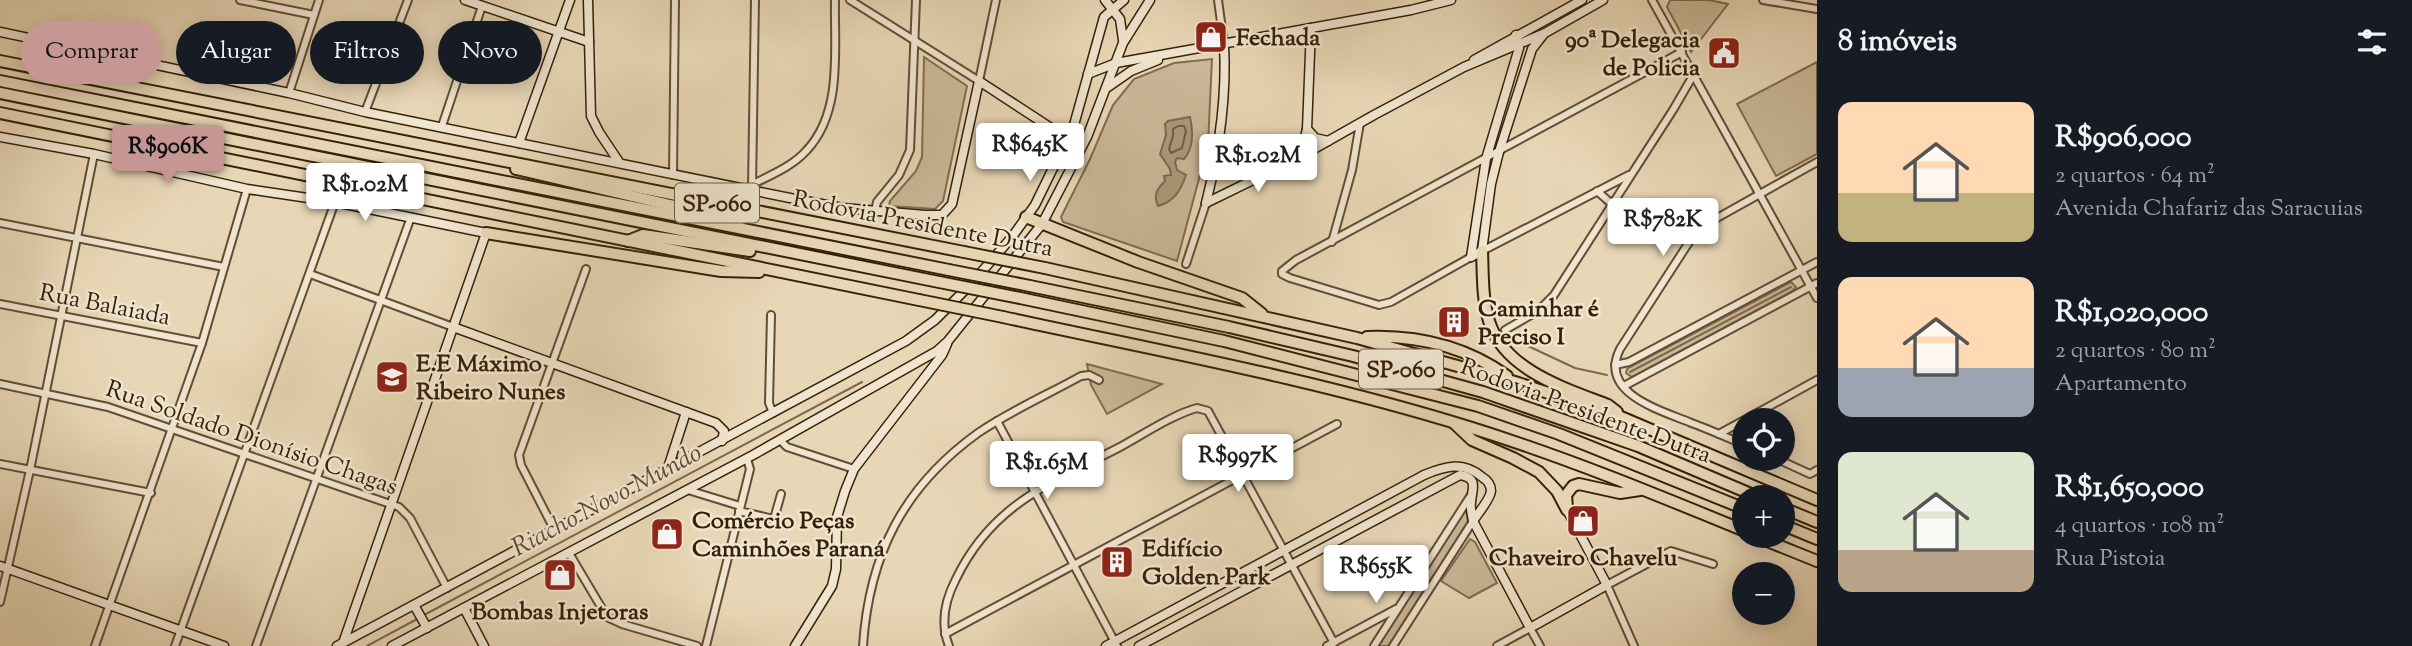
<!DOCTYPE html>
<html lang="pt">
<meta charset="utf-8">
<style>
body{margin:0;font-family:"Sorts Mill Goudy",serif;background:#20242c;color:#f1f3f6;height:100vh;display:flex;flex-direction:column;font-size:26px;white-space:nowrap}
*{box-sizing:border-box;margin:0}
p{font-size:23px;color:#9ea1a6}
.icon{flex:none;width:38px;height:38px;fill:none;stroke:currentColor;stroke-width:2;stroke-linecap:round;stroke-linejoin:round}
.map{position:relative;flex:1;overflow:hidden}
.side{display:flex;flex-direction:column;background:#171b24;width:595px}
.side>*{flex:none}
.hud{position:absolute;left:21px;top:21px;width:665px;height:63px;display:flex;gap:14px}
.buttons{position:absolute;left:1732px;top:408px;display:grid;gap:14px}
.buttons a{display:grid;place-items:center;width:63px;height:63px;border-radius:50%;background:#171b24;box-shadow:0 4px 18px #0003;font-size:35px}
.price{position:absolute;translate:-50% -60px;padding:0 16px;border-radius:7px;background:#fff;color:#222;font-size:23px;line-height:46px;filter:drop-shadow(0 2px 4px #0008)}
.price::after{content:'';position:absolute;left:50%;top:42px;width:21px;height:16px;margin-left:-10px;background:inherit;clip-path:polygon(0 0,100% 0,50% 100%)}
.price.current{background:#c59692;color:#111}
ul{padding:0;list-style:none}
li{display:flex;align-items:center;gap:21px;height:175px;padding:0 21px}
li span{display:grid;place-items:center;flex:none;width:196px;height:140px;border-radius:14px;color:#555}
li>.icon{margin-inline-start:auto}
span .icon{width:84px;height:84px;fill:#fffc;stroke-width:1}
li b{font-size:30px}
h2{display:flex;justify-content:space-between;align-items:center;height:84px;padding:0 21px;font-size:30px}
.pill{padding:0 24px;border-radius:32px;background:#171b24;box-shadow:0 4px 18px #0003;font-size:24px;line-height:63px}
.pill.current{background:#c59692;color:#111}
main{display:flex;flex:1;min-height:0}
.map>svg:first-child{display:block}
.green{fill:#cab898;stroke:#806c50;stroke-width:2}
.water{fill:#ab997a;stroke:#7c694c;stroke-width:2}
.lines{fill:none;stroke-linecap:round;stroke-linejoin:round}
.shore{stroke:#705d40;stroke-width:2}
.stream{stroke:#7c694c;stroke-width:2}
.street-casing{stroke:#624e33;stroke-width:10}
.secondary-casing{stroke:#362107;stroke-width:11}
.highway-casing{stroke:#362107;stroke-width:14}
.street{stroke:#f0e5d0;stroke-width:6}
.secondary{stroke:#f0e5d0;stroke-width:8}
.highway{stroke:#e8d7b6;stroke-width:10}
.highway-bridge-casing{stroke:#362107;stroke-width:14;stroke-linecap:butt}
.highway-bridge{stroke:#e8d7b6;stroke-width:10}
.labels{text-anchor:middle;stroke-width:5;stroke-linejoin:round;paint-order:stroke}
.shield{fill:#f0e5d0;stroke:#6e5c43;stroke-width:2}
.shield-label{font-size:23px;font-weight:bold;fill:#362107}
.poi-label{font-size:24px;font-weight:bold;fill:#362107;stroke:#f0e5d0;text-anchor:start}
.street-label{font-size:24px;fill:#362107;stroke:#f0e5d0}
.water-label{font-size:26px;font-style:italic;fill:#5f4b2f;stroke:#f0e5d0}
</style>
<main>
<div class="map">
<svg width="1817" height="646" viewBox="0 0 1817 646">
<rect width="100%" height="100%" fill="#e8d7b6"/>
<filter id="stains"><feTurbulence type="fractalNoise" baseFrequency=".00286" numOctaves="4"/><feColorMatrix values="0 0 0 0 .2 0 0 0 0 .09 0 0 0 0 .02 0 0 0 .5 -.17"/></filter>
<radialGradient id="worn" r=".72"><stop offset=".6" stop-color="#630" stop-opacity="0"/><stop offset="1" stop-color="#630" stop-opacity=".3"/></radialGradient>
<g class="green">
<path d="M 1670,0 L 1709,0 L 1728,4 L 1691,52 L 1667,7 Z"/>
<path d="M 924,57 L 967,86 L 943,201 L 935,209 L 889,206 L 890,201 L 916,171 L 922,157 Z"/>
<path d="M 1212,59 L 1208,145 L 1177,261 L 1063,222 L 1061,217 L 1090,159 L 1113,105 L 1134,79 L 1174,63 Z"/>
<path d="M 1817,62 L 1817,154 L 1776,176 L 1737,104 Z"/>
<path d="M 1791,282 L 1796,287 L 1791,292 L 1632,377 L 1626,373 L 1627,369 L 1630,367 Z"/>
<path d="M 1087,364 L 1162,384 L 1107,414 L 1091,385 Z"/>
<path d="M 1466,506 L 1468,522 L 1389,646 L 1377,646 Z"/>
<path d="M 1470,539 L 1475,542 L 1497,583 L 1469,598 L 1441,581 Z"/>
</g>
<path class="water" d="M 1190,117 C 1193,131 1194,148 1184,159 L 1177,158 L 1175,162 L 1177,170 L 1186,175 C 1181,190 1174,202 1158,206 C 1153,195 1157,189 1165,181 L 1164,176 L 1171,175 L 1170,169 L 1160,154 L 1166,135 L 1165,124 L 1168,121 Z"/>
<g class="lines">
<path class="shore" d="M 1178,126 L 1184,126 L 1186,131 L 1182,148 L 1171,153 L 1169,149 L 1173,136 L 1173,129 Z"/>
<g class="stream">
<path d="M 1528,346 L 1575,368 L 1607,375"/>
<path d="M 1630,372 L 1791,287"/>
<path d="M 424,615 L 862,382"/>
<path d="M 367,646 L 419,618"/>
</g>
<defs>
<g id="street">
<path d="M 240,0 L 314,15"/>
<path d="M 850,0 L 979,81 L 996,0"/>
<path d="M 1218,0 L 1224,44"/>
<path d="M 1652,0 L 1817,298"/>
<path d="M 1763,0 L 1817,9"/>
<path d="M 289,93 L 319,0"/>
<path d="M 365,112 L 408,0"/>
<path d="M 442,126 L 482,6"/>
<path d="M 673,175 L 675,0"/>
<path d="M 753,184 C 771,175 793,166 807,150 C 843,111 834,49 835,0"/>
<path d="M 752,186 L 755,0"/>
<path d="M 1597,191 L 1613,205"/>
<path d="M 875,211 L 877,202 L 899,175 L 910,150 L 916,0"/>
<path d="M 0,223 L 224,267"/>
<path d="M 1332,242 L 1352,170 L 1360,123"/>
<path d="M 1482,251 L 1629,175"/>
<path d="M 1471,257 L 1391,302 L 1379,305 L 1290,278 L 1282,274 L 1282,271 L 1296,260 L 1682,52"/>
<path d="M 1186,264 L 1206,203"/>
<path d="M 310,274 L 453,327"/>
<path d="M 0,304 L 202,343"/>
<path d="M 771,315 L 769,403 L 773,413"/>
<path d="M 1505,330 L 1538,311 L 1554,295 L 1673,110 L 1694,74"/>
<path d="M 1615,365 L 1629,362 L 1817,262"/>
<path d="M 0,384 L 108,407 L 399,507 L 410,518 L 447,588"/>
<path d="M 1624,386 L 1817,283"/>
<path d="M 997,421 L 1117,646"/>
<path d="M 1719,434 L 1817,380"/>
<path d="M 780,440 L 787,447 L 854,469"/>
<path d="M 1745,445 C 1726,437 1708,429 1689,422 C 1660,410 1598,393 1620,349 L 1693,236 L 1717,218 L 1817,162"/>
<path d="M 1775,458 L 1810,474 L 1817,470"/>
<path d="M 0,464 L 151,493"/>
<path d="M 688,490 L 740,506"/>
<path d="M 739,511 L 774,519 L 781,494"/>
<path d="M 555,531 L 521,465 L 519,455 L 586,269"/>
<path d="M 569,553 L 607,617 L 622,624 L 697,646"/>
<path d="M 0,602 L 30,470 L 94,154"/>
<path d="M 945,634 L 1337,424"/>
<path d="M 95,646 L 202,343 L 247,189"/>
<path d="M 175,646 L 335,202"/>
<path d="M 256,646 L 411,217"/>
<path d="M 706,646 L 750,469 L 747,459"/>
<path d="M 863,646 C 869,555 903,487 978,433 C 1010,411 1047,395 1081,376 L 1089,375 L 1099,380"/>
<path d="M 949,646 C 940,623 945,600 956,579 C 992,504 1051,483 1120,447 C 1142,435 1174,414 1197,408 L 1208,411 L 1334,643"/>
<path d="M 1327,646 L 1396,609"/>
<path d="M 1374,646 L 1471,495"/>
<path d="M 1393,646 L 1473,521"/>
<path d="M 1497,646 L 1530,628 L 1540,646"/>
<path d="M 1634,646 L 1607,585 L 1671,551 L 1713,564"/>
</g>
<g id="secondary">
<path d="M 465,0 L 589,42"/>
<path d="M 588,0 L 591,116 L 599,132 L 619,162"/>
<path d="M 1105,0 L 1120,19 L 1123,40"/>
<path d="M 1311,28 L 1307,129 L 1315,138 L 1328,141"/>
<path d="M 0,32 L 289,93 L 365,112 L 800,200 L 843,208 L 925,215 L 942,215 L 952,204 L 979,81 L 1068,139"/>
<path d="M 1474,60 L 1582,0"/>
<path d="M 1088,74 L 1116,63 L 1411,10 L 1451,0"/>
<path d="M 1108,87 L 1131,71 L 1158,60"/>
<path d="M 0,137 L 94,154 L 247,189 L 335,202 L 486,233 L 343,643"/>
<path d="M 519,143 L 570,0"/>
<path d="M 1300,156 L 1307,129"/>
<path d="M 1206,203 L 1298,158 L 1374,115 L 1464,67 L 1545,33 L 1603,0"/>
<path d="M 1206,203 C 1219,151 1227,98 1224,44"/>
<path d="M 1471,257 L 1482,251 L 1491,184 L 1499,152 L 1532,49 L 1543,35"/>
<path d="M 1471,257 L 1486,159 L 1519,48 L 1516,35"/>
<path d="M 453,327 L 716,423 L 724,431 L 722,441"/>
<path d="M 667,471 L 686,412"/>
<path d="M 0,566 L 224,646"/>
<path d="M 414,605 L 427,628"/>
<path d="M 464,608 L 484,646"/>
<path d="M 337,646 L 906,341 L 935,320 L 970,285 L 1012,237 L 1035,205 L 1074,125 L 1104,17 L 1124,0"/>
<path d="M 392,646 L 753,455 L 937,351 L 948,341 L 1042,224 L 1087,137 L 1123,43 L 1150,0"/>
<path d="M 795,646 L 832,586 L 836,569 L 837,517 L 845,491 L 854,469 L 942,355 L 947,344"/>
<path d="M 1106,646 L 1424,475 C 1445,466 1463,461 1482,477 C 1487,480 1491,485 1491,491 C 1490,500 1478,513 1473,521"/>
<path d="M 1139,646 L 1460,475 C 1479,478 1472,489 1471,502 C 1470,509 1472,515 1473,521 L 1530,628 L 1607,585 L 1567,510"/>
</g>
<g id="highway">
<path d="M 0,61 L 964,252"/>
<path d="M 0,81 L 949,270"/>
<path d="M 0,93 L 939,282"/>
<path d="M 0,113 L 919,300"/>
<path d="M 516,169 L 739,221"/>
<path d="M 1026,217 L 1138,262 L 1242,298 L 1262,314"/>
<path d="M 486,233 L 721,271 L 759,272"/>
<path d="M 628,241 L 643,235 L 750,251"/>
<path d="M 1482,251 C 1483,274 1482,299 1489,321 C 1504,370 1564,388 1608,405 L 1617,412"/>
<path d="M 1045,268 L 1357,338 L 1515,382 L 1621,417 L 1817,500"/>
<path d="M 1030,286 L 1229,327 L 1353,356 L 1483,392 L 1638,446 L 1758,497"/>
<path d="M 1020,298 L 1224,341 L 1478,406 L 1559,434 L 1745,509"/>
<path d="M 1003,317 C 1160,351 1319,380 1472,428 C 1565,457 1655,494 1745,531"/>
<path d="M 1367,337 C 1418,335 1465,346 1507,376"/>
<path d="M 1455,424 L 1472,440 L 1513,458 L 1539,472 L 1557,491 L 1567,510"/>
<path d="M 1567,507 L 1566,495 L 1573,486 L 1579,484 L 1620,493 L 1640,490"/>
<path d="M 1783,508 L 1817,522"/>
<path d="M 1783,525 L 1817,539"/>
<path d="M 1755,536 L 1817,561"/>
</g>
</defs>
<use href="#street" class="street-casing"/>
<use href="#secondary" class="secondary-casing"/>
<use href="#highway" class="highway-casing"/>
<use href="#street" class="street"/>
<use href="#secondary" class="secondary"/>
<use href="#highway" class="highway"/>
<defs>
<g id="highway-bridge">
<path d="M 964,252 L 1045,268"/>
<path d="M 949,270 L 1030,286"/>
<path d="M 939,282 L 1020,298"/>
<path d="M 919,300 L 1003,317"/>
</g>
</defs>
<use href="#highway-bridge" class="highway-bridge-casing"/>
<use href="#highway-bridge" class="highway-bridge"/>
</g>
<defs>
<symbol id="shop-square" viewBox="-11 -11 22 22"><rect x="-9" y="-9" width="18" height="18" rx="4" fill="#8f2418" stroke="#f0e5d0"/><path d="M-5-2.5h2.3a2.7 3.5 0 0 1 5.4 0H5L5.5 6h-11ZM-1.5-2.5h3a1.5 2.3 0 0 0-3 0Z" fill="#fff"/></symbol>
<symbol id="civic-square" viewBox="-11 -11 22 22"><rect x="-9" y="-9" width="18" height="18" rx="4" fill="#8f2418" stroke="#f0e5d0"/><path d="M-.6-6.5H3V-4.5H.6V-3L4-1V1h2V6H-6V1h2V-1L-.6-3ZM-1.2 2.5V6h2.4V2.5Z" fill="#fff"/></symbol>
<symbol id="building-square" viewBox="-11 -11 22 22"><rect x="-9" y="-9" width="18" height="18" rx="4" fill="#8f2418" stroke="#f0e5d0"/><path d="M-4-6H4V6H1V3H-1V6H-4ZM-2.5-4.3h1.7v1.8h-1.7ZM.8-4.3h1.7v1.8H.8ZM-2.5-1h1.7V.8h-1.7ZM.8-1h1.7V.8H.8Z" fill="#fff"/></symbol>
<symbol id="school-square" viewBox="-11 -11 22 22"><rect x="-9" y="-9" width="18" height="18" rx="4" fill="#8f2418" stroke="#f0e5d0"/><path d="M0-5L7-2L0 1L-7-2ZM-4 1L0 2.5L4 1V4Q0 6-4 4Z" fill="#fff"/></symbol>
</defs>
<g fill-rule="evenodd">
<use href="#shop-square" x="1192" y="18" width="38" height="38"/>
<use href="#civic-square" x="1705" y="34" width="38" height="38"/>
<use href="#building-square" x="1435" y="303" width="38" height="38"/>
<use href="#school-square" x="373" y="358" width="38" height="38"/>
<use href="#shop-square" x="1564" y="502" width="38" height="38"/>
<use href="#shop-square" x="648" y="515" width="38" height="38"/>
<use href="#building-square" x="1098" y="543" width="38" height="38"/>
<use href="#shop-square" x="541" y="556" width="38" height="38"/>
</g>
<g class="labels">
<g class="shield">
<rect x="675" y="183.5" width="84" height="39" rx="5"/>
<rect x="1359" y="349.5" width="84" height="39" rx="5"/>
</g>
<g class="shield-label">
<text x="717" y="211">SP-060</text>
<text x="1401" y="377">SP-060</text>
</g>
<g class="poi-label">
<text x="1236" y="45">Fechada</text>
<text x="1700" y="47" text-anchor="end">90ª Delegacia<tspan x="1700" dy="28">de Policia</tspan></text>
<text x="1478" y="316">Caminhar é<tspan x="1478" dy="28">Preciso I</tspan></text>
<text x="416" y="371">E.E Máximo<tspan x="416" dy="28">Ribeiro Nunes</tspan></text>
<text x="692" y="528">Comércio Peças<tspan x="692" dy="28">Caminhões Paraná</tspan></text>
<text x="1142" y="556">Edifício<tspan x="1142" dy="28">Golden Park</tspan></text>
<text x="1583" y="565" text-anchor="middle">Chaveiro Chavelu</text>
<text x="560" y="619" text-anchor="middle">Bombas Injetoras</text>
</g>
<g class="street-label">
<text transform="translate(923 223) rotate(11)" y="8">Rodovia Presidente Dutra</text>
<text transform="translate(105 304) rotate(11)" y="8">Rua Balaiada</text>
<text transform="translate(1586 410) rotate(20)" y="8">Rodovia Presidente Dutra</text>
<text transform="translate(252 437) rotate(19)" y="8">Rua Soldado Dionísio Chagas</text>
</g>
<g class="water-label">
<text transform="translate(606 499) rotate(-28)" y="9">Riacho Novo Mundo</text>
</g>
</g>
<rect width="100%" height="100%" filter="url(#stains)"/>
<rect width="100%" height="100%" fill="url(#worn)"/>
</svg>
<div class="buttons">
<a><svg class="icon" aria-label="locate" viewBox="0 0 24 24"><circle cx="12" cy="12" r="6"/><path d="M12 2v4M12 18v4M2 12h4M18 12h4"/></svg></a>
<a>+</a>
<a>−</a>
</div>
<b class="price" style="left:1030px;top:183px">R$645K</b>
<b class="price current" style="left:168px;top:185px">R$906K</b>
<b class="price" style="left:1258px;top:194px">R$1.02M</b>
<b class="price" style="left:365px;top:223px">R$1.02M</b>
<b class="price" style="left:1663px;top:258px">R$782K</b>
<b class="price" style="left:1238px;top:494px">R$997K</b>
<b class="price" style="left:1047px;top:501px">R$1.65M</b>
<b class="price" style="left:1376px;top:605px">R$655K</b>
<div class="hud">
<a class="pill current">Comprar</a>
<a class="pill">Alugar</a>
<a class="pill">Filtros</a>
<a class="pill">Novo</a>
</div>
</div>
<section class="side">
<h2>8 imóveis<svg class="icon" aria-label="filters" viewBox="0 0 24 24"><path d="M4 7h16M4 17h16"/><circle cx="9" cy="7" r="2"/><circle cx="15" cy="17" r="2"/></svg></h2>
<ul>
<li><span style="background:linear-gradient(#ffd9b3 65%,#c2b280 0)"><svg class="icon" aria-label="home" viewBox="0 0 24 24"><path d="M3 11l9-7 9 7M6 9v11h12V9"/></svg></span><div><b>R$906,000</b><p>2 quartos · 64 m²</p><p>Avenida Chafariz das Saracuias</p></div></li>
<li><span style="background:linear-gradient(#ffd9b3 65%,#9aa5b1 0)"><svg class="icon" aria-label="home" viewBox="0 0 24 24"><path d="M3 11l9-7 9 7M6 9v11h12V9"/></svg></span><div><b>R$1,020,000</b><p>2 quartos · 80 m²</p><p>Apartamento</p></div></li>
<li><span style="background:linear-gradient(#dfe7d0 70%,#b9a48a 0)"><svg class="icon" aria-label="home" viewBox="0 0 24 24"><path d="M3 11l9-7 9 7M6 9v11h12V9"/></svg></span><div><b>R$1,650,000</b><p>4 quartos · 108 m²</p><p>Rua Pistoia</p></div></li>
</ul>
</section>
</main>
